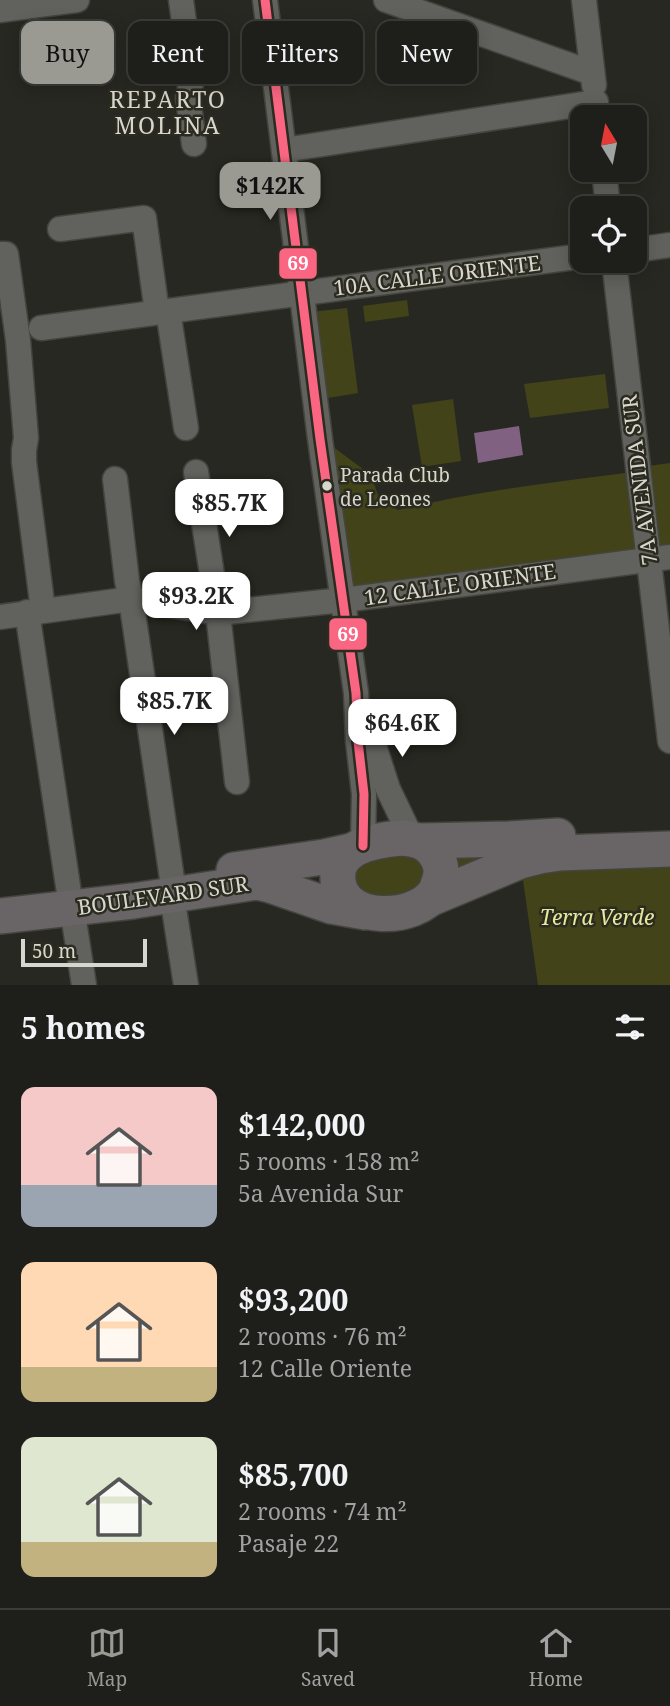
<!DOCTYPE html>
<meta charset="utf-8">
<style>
body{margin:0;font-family:"Noto Serif",serif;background:#262723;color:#f1f3f6;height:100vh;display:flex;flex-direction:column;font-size:26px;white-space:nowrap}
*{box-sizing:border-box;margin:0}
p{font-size:23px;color:#a1a2a2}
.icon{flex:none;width:38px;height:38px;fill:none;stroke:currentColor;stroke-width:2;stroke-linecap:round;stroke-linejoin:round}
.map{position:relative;height:985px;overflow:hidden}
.side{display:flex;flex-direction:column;background:#1e1e1a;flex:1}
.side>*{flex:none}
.banner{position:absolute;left:21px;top:21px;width:628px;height:63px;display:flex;gap:14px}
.needle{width:46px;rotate:350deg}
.controls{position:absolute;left:570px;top:105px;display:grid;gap:14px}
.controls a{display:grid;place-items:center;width:77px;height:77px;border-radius:14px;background:#1e1e1a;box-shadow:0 4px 18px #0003,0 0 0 2px #3c3c39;font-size:35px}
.scale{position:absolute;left:21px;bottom:18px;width:126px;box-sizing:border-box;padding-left:7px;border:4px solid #d7d7d0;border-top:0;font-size:19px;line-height:24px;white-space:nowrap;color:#d7d7d0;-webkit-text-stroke:5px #2b2b1f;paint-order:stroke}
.price{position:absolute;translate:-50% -60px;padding:0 16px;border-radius:14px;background:#fff;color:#222;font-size:23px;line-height:46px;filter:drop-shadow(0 2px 4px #0008)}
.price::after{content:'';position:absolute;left:50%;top:42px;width:21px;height:16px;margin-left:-10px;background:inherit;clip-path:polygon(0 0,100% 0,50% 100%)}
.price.current{background:#9a9a93;color:#111}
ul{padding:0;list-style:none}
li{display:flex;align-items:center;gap:21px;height:175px;padding:0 21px}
li span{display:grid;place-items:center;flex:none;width:196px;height:140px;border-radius:14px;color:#555}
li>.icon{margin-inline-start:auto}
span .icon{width:84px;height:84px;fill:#fffc;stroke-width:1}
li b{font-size:30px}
h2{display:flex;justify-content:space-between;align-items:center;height:84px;padding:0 21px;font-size:30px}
.chip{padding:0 24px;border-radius:14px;background:#1e1e1a;box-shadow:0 4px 18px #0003,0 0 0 2px #3c3c39;font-size:24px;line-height:63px}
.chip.current{background:#9a9a93;color:#111}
.tab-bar{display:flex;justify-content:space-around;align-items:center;height:98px;border-top:2px solid #3c3c39;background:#1e1e1a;font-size:19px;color:#a1a2a2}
.tab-bar a{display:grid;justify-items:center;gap:4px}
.tab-bar .current{color:#9a9a93}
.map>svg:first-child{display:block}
.green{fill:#424319}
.water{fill:#806182}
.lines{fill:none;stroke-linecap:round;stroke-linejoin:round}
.minor-casing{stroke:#44443f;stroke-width:27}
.highway-casing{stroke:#44443f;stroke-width:38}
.minor{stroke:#61615d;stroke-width:24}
.highway{stroke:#696466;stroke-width:35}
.bus-1-casing{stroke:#2b2b1f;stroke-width:14}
.bus-1{stroke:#fa6682;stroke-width:9}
.bus-dot{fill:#d7d7d0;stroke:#2b2b1f;stroke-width:2.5}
.labels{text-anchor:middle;stroke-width:5;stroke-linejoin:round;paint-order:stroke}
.bus-label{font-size:19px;fill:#d7d7d0;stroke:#2b2b1f;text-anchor:start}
.street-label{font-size:21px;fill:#d7d7d0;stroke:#2b2b1f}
.park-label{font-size:21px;font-style:italic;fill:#e5e99b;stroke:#2b2b1f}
.neighbourhood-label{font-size:23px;letter-spacing:2px;fill:#d7d7d0;stroke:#2b2b1f}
.line-badge{stroke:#2b2b1f;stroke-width:2.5}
.badge-label{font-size:19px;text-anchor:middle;font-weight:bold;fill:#fff}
</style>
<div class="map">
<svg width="670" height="985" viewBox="0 0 670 985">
<rect width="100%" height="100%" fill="#282822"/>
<g class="green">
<path d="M 407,300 L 409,316 L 365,322 L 363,306 Z"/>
<path d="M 347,308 L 358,393 L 322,399 L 311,312 Z"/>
<path d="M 605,374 L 609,408 L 530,418 L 524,384 Z"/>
<path d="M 453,399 L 461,461 L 422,467 L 412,405 Z"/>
<path d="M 328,443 L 371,475 L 379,498 L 398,510 C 475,491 555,482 633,472 L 644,553 L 349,594 Z"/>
<path d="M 670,463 L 670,550 L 657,552 L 648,466 Z"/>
<path d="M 404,849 L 431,866 L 414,894 L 383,900 L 353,886 L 352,870 L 363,857 Z"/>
<path d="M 456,850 L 670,856 L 670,985 L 538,985 L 519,852 L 454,873 Z"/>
</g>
<path class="water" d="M 519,426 L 523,455 L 478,463 L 474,433 Z"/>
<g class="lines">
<defs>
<g id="minor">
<path d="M 181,0 L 192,79 L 188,97 L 194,144"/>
<path d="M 265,0 L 320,439 L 356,693 L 358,741 L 364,794 L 363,846"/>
<path d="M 386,0 L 592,73"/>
<path d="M 584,0 L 594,85"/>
<path d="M 0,10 L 77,0"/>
<path d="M 284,150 L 596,102"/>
<path d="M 604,170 L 608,208"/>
<path d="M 60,229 L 144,218 L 157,312"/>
<path d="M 635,250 L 670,245"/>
<path d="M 0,254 L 6,254 L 18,340 L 26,438 L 24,450 L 24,462 L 43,610"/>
<path d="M 614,261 L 670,741"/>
<path d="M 168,311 L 186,428"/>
<path d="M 41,328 L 583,256"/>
<path d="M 196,472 L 218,613 L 237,782"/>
<path d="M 115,479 L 127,581 L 131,599 L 172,879"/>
<path d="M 27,612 L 69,893"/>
<path d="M 0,617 L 131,599 L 218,613 L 343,600 L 670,557"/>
<path d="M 366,721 L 388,789 L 412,839"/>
<path d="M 172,896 L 186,985"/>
<path d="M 72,908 L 84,985"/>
</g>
<g id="highway">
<path d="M 401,838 C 416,839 429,842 437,857 C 442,866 442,873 439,882 C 438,885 436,891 435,892 C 417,921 343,924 338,881 C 334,847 375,840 401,838 Z"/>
<path d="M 421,841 L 509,839 L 558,836"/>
<path d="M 234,870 L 324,857 L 351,851"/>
<path d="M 429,899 L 520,861 L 540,856 L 560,853 L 670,849"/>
<path d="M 0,916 L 133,901 L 257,882 L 270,885 L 331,906 L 365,912"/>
</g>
</defs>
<use href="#minor" class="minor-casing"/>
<use href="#highway" class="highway-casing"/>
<use href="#minor" class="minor"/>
<use href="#highway" class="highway"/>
<defs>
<path id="bus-1" d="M 265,0 L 320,439 L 356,693 L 358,741 L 364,794 L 363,846"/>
</defs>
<use href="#bus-1" class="bus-1-casing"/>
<use href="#bus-1" class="bus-1"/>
</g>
<circle class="bus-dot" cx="327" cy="486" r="6"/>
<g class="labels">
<g class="bus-label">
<text x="340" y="482">Parada Club<tspan x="340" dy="24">de Leones</tspan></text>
</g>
<g class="street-label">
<text transform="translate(437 276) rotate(-7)" y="7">10A CALLE ORIENTE</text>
<text transform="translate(640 480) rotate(-97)" y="7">7A AVENIDA SUR</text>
<text transform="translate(460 585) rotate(-8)" y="7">12 CALLE ORIENTE</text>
<text transform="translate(163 896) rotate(-8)" y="7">BOULEVARD SUR</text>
</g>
<g class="park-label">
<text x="597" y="925">Terra Verde</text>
</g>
<g class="neighbourhood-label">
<text x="168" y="108">REPARTO<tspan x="168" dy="26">MOLINA</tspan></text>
</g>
</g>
<g class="line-badge">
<rect x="278" y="247" width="40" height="33" rx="7" fill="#fa6682"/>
<rect x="328" y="617" width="40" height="34" rx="7" fill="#fa6682"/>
</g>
<g class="badge-label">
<text x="298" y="270">69</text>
<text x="348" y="641">69</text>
</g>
</svg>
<div class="controls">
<a><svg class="needle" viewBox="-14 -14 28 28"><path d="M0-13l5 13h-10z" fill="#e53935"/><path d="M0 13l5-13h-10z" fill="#a1a2a2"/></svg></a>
<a><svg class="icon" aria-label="locate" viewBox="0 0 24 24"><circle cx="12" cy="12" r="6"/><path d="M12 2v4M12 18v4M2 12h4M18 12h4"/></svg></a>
</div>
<div class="scale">50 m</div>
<b class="price current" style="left:270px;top:222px">$142K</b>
<b class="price" style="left:229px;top:539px">$85.7K</b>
<b class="price" style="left:196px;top:632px">$93.2K</b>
<b class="price" style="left:174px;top:737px">$85.7K</b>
<b class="price" style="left:402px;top:759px">$64.6K</b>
<div class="banner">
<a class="chip current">Buy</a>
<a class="chip">Rent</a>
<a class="chip">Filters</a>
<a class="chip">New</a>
</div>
</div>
<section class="side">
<h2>5 homes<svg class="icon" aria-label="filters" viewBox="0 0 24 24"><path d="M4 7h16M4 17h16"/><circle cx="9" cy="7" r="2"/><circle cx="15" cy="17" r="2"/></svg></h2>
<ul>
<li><span style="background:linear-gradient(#f6c9c9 70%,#9aa5b1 0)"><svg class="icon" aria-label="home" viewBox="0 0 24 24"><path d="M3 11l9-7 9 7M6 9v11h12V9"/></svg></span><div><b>$142,000</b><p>5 rooms · 158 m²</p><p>5a Avenida Sur</p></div></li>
<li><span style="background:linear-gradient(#ffd9b3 75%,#c2b280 0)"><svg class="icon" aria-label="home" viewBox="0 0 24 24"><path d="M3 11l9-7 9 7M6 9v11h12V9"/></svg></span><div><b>$93,200</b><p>2 rooms · 76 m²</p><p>12 Calle Oriente</p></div></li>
<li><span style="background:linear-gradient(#dfe7d0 75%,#c2b280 0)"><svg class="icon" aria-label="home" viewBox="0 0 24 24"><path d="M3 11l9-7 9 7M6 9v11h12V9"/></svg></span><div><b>$85,700</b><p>2 rooms · 74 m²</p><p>Pasaje 22</p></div></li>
</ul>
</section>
<nav class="tab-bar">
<a class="current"><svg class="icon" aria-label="map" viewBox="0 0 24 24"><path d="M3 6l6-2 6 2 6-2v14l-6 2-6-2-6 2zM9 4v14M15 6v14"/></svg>Map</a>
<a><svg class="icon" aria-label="saved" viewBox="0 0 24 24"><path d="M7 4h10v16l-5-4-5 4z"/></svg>Saved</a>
<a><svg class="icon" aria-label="home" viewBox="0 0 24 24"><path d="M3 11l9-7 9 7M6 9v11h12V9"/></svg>Home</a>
</nav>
